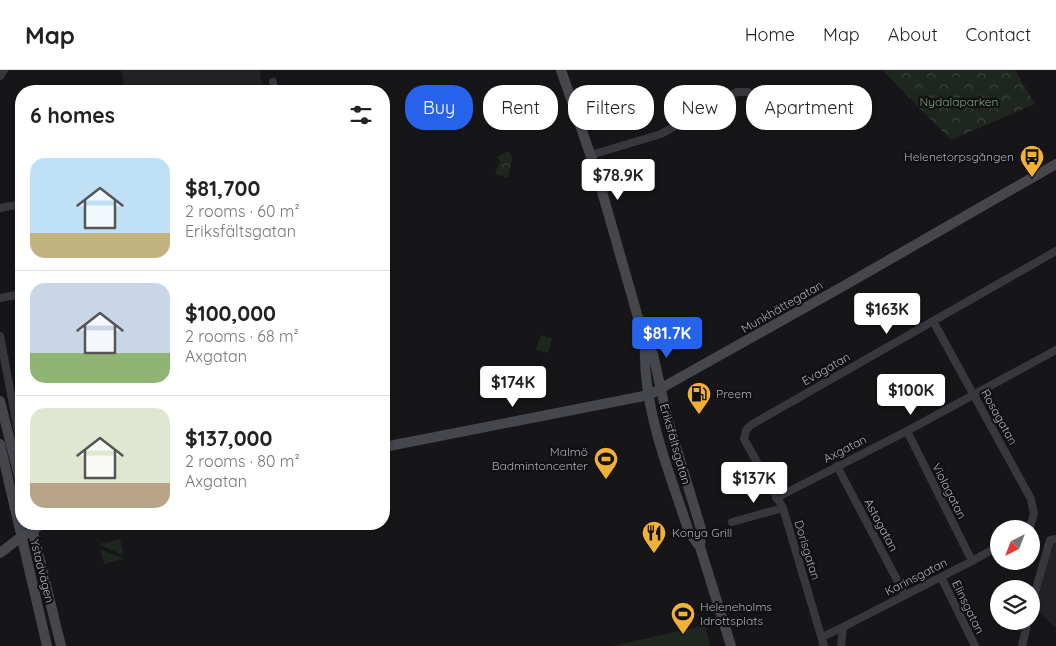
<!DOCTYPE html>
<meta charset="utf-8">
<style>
body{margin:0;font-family:Quicksand,sans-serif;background:#f6f6f6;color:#222;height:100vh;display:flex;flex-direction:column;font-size:19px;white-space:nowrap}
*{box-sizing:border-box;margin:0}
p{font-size:16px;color:#767676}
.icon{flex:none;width:28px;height:28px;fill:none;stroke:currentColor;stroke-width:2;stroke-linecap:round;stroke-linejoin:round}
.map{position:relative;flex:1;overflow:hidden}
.drawer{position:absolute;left:15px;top:15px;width:375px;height:445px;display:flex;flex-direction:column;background:#fff;border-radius:20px;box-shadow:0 1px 4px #0004}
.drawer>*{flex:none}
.guide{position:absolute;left:405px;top:15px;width:475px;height:45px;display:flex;gap:10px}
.needle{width:32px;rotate:222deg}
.fabs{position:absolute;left:990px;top:450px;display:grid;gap:10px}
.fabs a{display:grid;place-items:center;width:50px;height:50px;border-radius:50%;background:#fff;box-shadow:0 1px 4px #0004;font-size:25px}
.price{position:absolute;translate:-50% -42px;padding:0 11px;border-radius:5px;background:#fff;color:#222;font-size:16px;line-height:32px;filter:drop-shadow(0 1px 2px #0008)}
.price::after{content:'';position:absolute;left:50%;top:30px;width:15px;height:11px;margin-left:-8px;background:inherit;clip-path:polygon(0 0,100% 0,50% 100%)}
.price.active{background:#2563eb;color:#fff}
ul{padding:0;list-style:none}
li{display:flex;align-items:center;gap:15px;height:125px;padding:0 15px}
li+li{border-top:1px solid #e0e0e0}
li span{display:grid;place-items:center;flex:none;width:140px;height:100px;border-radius:15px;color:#555}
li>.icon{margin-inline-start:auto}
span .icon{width:60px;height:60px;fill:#fffc;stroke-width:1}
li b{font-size:21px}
h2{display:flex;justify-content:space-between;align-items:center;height:60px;padding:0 15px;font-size:21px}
.tag{padding:0 18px;border-radius:20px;background:#fff;box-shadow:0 1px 4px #0004;font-size:18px;line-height:45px}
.tag.active{background:#2563eb;color:#fff}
header{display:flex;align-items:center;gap:30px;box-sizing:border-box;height:70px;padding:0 25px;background:#fff;border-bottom:1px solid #e0e0e0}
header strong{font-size:24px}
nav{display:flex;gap:28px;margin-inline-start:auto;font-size:18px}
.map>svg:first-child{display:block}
.built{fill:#222225}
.green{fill:#1e261f}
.forest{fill:url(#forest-crowns)}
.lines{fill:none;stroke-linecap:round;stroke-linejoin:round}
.street{stroke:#37383d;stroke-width:8}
.secondary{stroke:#45474d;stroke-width:10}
.labels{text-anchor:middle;stroke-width:4.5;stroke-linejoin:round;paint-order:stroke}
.park-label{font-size:12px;fill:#7fa381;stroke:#111113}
.poi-label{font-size:12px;fill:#a8adb8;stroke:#111113;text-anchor:start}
.street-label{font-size:12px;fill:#a8adb8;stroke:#111113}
</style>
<header>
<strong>Map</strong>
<nav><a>Home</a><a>Map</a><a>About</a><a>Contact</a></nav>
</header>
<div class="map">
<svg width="1056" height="576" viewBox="0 0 1056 576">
<defs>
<pattern id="forest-crowns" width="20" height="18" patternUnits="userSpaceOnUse" patternTransform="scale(1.25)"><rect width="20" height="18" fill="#1e261f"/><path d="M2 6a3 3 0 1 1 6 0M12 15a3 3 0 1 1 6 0" fill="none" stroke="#3c433d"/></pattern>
</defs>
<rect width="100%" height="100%" fill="#161618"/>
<g class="built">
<path d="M 121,0 L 260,0 L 263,21 L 125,21 Z"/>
<path d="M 1051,472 L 1056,472 L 1056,558 L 1036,539 L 1038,513 Z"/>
</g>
<g class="green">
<path d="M 120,469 L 124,486 L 99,474 Z"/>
<path d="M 100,479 L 125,489 L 104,494 Z"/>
<path d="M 705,555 L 710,576 L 613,576 Z"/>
</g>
<g class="forest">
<path d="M 882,0 L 1015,0 L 1035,34 L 951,70 Z"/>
<path d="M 509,81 L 512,88 L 508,108 L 495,104 L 500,91 L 497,87 Z"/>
<path d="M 541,265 L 552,269 L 548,283 L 536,280 Z"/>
</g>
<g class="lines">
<g class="street">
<path d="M 0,6 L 4,0"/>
<path d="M 273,12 L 274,21"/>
<path d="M 591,85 L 661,64 L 737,22 L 748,22"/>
<path d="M 0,138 L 21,134"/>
<path d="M 0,228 L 21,224"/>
<path d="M 933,251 L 1031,429 L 1034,444 L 1030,457 L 1027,459"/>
<path d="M 0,266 L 21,377"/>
<path d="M 907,361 L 972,491"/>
<path d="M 837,396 L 905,525"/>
<path d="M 776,428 L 907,361 L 1056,280"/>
<path d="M 732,452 L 783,438"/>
<path d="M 941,507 L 975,576"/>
<path d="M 1031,536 L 1050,470 L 1056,469"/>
<path d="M 822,567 L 843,557"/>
<path d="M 824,576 L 783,438 L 744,369 L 746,360 L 751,355 L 1056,181"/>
<path d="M 841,576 L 843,557 L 972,491 L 999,476"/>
<path d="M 1022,576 L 1028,551"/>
</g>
<g class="secondary">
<path d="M 561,0 L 597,104 L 645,272 L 653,284 L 667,347 L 701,459 L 700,477"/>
<path d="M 645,272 C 642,338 669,401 689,462 L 700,477 L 731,576"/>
<path d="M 0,331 L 21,414"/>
<path d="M 0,374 L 47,576"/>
<path d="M 384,377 L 649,325 L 840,218 L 1056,94"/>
<path d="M 31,454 L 61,576"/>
<path d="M 0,483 L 21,467 L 43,454"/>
</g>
</g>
<defs>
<symbol id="bus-pin" viewBox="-11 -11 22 30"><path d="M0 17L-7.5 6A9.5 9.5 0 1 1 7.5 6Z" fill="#f2b134" stroke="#111113"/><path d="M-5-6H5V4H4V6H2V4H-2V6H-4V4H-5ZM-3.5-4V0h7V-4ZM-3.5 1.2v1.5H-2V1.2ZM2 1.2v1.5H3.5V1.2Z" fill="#111"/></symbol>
<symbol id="fuel-pin" viewBox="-11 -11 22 30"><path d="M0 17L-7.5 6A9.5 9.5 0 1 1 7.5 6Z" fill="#f2b134" stroke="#111113"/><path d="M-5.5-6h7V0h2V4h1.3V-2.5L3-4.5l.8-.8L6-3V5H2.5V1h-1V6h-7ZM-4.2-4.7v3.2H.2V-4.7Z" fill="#111"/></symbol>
<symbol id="stadium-pin" viewBox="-11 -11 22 30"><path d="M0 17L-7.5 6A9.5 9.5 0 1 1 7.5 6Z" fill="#f2b134" stroke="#111113"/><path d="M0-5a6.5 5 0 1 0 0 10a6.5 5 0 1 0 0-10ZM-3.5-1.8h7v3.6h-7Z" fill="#111"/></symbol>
<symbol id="restaurant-pin" viewBox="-11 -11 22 30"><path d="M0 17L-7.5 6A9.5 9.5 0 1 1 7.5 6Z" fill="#f2b134" stroke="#111113"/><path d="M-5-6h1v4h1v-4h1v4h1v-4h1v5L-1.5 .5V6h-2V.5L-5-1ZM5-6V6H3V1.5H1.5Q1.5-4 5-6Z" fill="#111"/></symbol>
</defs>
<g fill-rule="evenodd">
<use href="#bus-pin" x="1018" y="73" width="28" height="38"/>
<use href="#fuel-pin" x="685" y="310" width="28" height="38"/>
<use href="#stadium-pin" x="592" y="375" width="28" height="38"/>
<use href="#restaurant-pin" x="640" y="449" width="28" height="38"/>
<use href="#stadium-pin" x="669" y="530" width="28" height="38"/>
</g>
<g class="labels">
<g class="park-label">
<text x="959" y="36">Nydalaparken</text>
</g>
<g class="poi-label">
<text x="1014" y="91" text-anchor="end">Helenetorpsgången</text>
<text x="716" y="328">Preem</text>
<text x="588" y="386" text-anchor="end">Malmö<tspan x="588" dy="14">Badmintoncenter</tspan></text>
<text x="672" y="467">Konya Grill</text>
<text x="700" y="541">Heleneholms<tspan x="700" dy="14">Idrottsplats</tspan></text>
</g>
<g class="street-label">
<text transform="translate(782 237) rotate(-30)" y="4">Munkhättegatan</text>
<text transform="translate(826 299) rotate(-30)" y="4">Evagatan</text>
<text transform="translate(999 347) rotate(61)" y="4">Rosagatan</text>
<text transform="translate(675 374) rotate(74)" y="4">Eriksfältsgatan</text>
<text transform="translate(845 379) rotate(-27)" y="4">Axgatan</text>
<text transform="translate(949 421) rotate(63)" y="4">Violagatan</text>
<text transform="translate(881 455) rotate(62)" y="4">Astagatan</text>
<text transform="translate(807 480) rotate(73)" y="4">Dorisgatan</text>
<text transform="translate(42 501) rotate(76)" y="4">Ystadvägen</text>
<text transform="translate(916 507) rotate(-27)" y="4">Karinsgatan</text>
<text transform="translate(968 537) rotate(64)" y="4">Elinsgatan</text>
</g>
</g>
</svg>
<div class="fabs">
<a><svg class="needle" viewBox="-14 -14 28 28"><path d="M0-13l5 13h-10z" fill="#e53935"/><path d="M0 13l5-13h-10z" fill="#767676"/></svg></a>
<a><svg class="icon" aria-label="layers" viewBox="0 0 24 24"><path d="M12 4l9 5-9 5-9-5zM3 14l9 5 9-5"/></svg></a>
</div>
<b class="price" style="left:618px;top:131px">$78.9K</b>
<b class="price" style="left:887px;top:265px">$163K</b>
<b class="price active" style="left:667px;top:289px">$81.7K</b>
<b class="price" style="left:513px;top:338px">$174K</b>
<b class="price" style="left:911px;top:346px">$100K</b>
<b class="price" style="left:754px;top:434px">$137K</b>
<div class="guide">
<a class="tag active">Buy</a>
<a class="tag">Rent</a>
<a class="tag">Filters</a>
<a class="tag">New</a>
<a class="tag">Apartment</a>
</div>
<section class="drawer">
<h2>6 homes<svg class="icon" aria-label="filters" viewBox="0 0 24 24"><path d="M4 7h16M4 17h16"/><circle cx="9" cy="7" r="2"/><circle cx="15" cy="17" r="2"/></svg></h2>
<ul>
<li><span style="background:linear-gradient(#bfe0f5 75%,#c2b280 0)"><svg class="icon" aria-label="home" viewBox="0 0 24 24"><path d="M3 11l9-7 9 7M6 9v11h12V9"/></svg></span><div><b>$81,700</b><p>2 rooms · 60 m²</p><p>Eriksfältsgatan</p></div></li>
<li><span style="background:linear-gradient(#c9d6e8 70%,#8fb573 0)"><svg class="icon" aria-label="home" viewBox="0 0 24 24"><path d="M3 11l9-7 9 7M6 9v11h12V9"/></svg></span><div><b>$100,000</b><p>2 rooms · 68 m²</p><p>Axgatan</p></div></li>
<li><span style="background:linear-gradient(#dfe7d0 75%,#b9a48a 0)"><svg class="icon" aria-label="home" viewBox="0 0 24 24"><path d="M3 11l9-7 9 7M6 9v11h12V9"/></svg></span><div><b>$137,000</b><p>2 rooms · 80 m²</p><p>Axgatan</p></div></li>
</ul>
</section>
</div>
